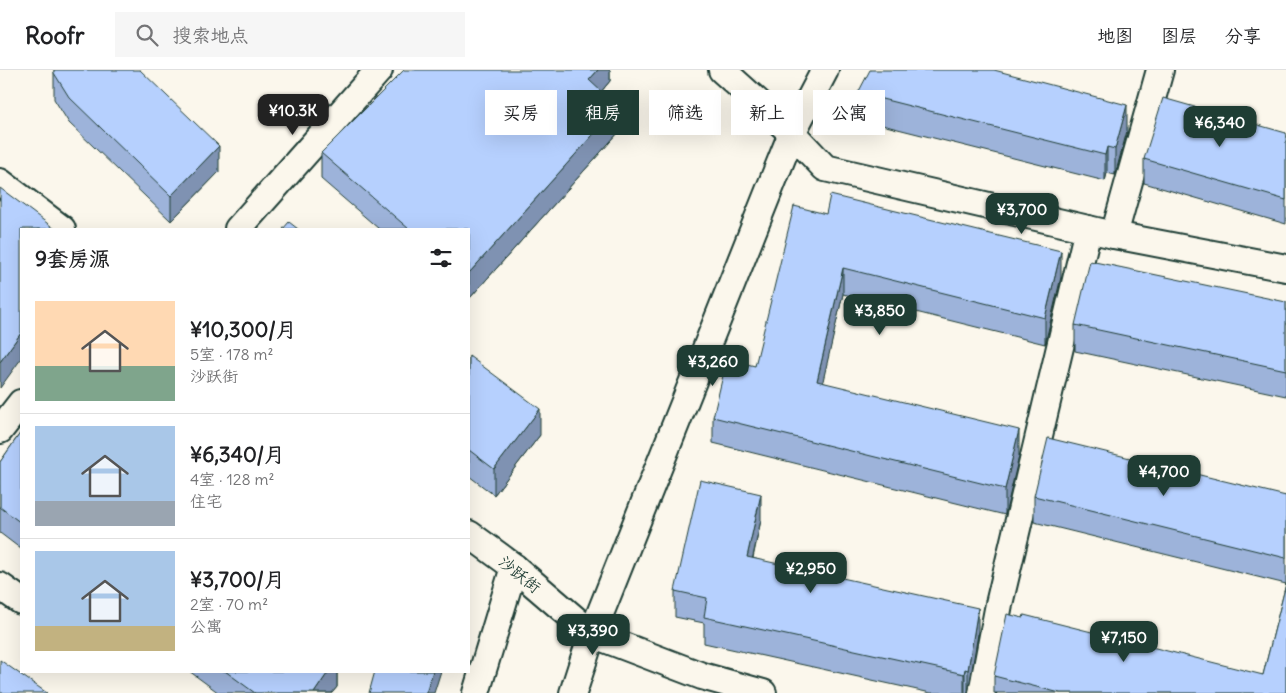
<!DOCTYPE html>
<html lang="zh">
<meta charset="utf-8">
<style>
body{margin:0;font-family:Delius,"LXGW WenKai TC",sans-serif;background:#f6f6f6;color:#202124;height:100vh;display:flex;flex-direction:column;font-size:19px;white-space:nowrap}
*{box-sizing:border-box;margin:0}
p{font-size:16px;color:#757577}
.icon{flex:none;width:28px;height:28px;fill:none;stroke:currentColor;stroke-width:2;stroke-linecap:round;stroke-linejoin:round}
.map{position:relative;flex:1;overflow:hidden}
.details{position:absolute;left:20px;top:158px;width:450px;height:445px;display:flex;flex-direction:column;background:#fff;border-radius:0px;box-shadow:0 5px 20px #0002}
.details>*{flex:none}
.hud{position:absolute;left:485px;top:20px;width:475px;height:45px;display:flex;gap:10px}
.price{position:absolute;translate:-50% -42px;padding:0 11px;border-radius:10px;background:#1f3d34;color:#fff;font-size:16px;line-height:32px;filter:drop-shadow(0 1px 2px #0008)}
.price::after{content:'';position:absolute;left:50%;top:30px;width:15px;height:11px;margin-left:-8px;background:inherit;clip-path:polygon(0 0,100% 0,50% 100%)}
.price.on{background:#222;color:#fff}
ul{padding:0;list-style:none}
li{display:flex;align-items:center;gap:15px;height:125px;padding:0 15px}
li+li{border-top:1px solid #e0e0e0}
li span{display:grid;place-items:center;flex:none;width:140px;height:100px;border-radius:0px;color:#555}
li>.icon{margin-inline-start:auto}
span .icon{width:60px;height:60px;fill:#fffc;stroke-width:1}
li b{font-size:21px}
h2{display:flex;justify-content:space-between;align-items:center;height:60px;padding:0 15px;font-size:21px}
.chip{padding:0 18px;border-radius:0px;background:#fff;box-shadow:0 5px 20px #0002;font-size:18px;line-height:45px}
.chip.on{background:#1f3d34;color:#fff}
header{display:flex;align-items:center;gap:30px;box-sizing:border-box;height:70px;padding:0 25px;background:#fff;border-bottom:1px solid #e0e0e0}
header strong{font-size:24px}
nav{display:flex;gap:28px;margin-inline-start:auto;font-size:18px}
.search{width:350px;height:45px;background:#f6f6f6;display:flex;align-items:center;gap:12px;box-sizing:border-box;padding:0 18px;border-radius:0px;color:#757577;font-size:19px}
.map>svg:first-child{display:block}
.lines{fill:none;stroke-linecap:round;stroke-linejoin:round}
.street-casing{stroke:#1f3d34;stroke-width:30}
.street{stroke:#fbf7ec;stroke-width:26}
.wall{fill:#9db3da;stroke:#1f3d34}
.shaded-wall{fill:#7f92b2;stroke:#1f3d34}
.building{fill:#b6d0fe;stroke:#1f3d34}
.labels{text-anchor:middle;stroke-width:4;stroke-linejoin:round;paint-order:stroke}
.street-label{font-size:16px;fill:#1f3d34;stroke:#fbf7ec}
</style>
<header>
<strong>Roofr</strong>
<div class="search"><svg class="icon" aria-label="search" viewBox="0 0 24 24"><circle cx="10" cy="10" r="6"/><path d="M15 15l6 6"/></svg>搜索地点</div>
<nav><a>地图</a><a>图层</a><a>分享</a></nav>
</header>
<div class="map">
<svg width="1286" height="623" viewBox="0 0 1286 623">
<rect width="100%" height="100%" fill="#fbf7ec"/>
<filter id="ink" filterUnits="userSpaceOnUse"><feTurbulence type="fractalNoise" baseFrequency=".02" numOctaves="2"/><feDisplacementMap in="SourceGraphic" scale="10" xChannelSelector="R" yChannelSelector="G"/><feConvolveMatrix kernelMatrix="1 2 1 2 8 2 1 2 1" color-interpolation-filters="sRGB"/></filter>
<g filter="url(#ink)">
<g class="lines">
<defs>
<g id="street">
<path d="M 722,0 L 792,63 L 825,98 L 1114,165 L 1286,198"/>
<path d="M 0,112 L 62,159"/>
<path d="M 238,159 L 379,0"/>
<path d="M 1114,165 L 1160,0"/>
<path d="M 0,360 L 21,333"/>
<path d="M 469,464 L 514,497 L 592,564 L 702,606 L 763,623"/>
<path d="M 0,516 L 21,531"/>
<path d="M 476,623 L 514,497"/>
<path d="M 573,623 L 592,564 L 792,63 L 825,0"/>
<path d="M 982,623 L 999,534 L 1088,159"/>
</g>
</defs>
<use href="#street" class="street-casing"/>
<use href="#street" class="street"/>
</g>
<g class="wall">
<path d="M 54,0 L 219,102 L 171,151 L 69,53 L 54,29 Z"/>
<path d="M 610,0 L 610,11 L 601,22 L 618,63 L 469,229 L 469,159 L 379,159 L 321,109 L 321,83 Z"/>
<path d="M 858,23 L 1127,61 L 1115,105 L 1107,103 L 1105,111 L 858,49 Z"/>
<path d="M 1286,63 L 1286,154 L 1144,113 L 1144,89 Z"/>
<path d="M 826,144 L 1061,207 L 1045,274 L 843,224 L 822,312 L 1019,386 L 1005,445 L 713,373 L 713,347 L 755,296 Z"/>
<path d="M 1286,232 L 1286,326 L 1075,281 L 1075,255 Z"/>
<path d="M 469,286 L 540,365 L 494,425 L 469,406 Z"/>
<path d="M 21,362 L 21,479 L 0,463 L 0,392 Z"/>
<path d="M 1034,426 L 1286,426 L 1286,623 L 994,623 L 994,606 L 1263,605 L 1286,514 L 1034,452 Z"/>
<path d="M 761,450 L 753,488 L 978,564 L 968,623 L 931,623 L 704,573 L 704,553 L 675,547 L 675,521 Z"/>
<path d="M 189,601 L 337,601 L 337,617 L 332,623 L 219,623 Z"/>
</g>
<g class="shaded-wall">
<path d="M 598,0 L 610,0 L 610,11 L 589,36 L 589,10 Z"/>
<path d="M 1127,35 L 1127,61 L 1115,105 L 1115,79 Z"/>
<path d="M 618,37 L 618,63 L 469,229 L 469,203 Z"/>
<path d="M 219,76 L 219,102 L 171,151 L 171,126 Z"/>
<path d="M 1107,77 L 1107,103 L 1105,111 L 1105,85 Z"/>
<path d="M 1061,181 L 1061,207 L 1045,274 L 1045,248 Z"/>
<path d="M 843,198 L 843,224 L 817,337 L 817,311 Z"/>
<path d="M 21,263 L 21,289 L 0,318 L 0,292 Z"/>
<path d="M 540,339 L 540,365 L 494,425 L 494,399 Z"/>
<path d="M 1019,360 L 1019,386 L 1005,445 L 1005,419 Z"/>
<path d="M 761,424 L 761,450 L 747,513 L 747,487 Z"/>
<path d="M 978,538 L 978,564 L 968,623 L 968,600 Z"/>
<path d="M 965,599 L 965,623 L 964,623 L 964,604 Z"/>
<path d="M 329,601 L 337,601 L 337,617 L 332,623 L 314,623 Z"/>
<path d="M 433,601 L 441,601 L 434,623 L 426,623 Z"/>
</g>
<g class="building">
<path d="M 54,0 L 140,0 L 219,76 L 171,126 L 69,27 L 54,3 Z"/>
<path d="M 404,0 L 598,0 L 589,10 L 618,37 L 469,203 L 469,159 L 409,159 L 321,83 Z"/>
<path d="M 870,0 L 994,0 L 1127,35 L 1115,79 L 1107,77 L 1105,85 L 858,23 Z"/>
<path d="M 1163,28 L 1286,63 L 1286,130 L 1144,89 Z"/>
<path d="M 0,118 L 55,159 L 21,159 L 21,263 L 0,292 Z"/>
<path d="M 830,125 L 1061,181 L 1045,248 L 843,198 L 817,311 L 1019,360 L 1005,419 L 713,347 L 727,289 L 755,296 L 794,136 L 826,144 Z"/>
<path d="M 289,152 L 298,159 L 283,159 Z"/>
<path d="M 1090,191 L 1286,232 L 1286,300 L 1075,255 Z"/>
<path d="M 469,286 L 540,339 L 494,399 L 469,380 Z"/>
<path d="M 21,362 L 21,453 L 0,437 L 0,392 Z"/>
<path d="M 1048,368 L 1286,426 L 1286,488 L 1034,426 Z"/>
<path d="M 700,410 L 761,424 L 747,487 L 978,538 L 968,600 L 965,599 L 964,604 L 704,547 L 707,528 L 675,521 Z"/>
<path d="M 1286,514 L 1286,623 L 1060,623 L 994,606 L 1007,544 L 1023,548 L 1024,545 L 1263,605 Z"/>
<path d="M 0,590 L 47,623 L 0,623 Z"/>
<path d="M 225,601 L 329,601 L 314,623 L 255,623 Z"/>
<path d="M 375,601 L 433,601 L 426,623 L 369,623 Z"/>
</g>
</g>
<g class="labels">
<g class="street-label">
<text transform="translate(520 504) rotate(39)" y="6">沙跃街</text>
</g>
</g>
</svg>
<b class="price on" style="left:293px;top:66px">¥10.3K</b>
<b class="price" style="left:1220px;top:78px">¥6,340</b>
<b class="price" style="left:1022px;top:165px">¥3,700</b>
<b class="price" style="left:880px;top:266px">¥3,850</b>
<b class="price" style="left:713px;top:317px">¥3,260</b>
<b class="price" style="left:1164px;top:427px">¥4,700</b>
<b class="price" style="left:811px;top:524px">¥2,950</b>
<b class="price" style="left:593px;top:586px">¥3,390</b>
<b class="price" style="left:1124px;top:593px">¥7,150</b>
<div class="hud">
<a class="chip">买房</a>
<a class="chip on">租房</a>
<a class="chip">筛选</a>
<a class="chip">新上</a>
<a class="chip">公寓</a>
</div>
<section class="details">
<h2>9套房源<svg class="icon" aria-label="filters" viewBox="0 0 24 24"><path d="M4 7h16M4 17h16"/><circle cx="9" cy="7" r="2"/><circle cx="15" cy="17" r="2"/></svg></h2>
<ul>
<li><span style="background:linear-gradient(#ffd9b3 65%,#7fa58c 0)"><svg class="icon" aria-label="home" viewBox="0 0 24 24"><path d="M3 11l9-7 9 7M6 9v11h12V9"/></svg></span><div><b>¥10,300/月</b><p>5室 · 178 m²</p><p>沙跃街</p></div></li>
<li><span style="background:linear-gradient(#a9c7e8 75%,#9aa5b1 0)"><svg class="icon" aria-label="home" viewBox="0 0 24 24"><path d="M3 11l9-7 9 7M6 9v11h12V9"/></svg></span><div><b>¥6,340/月</b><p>4室 · 128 m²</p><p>住宅</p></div></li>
<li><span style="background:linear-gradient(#a9c7e8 75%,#c2b280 0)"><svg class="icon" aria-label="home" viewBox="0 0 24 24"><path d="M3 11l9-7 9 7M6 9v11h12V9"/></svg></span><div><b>¥3,700/月</b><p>2室 · 70 m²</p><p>公寓</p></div></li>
</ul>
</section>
</div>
